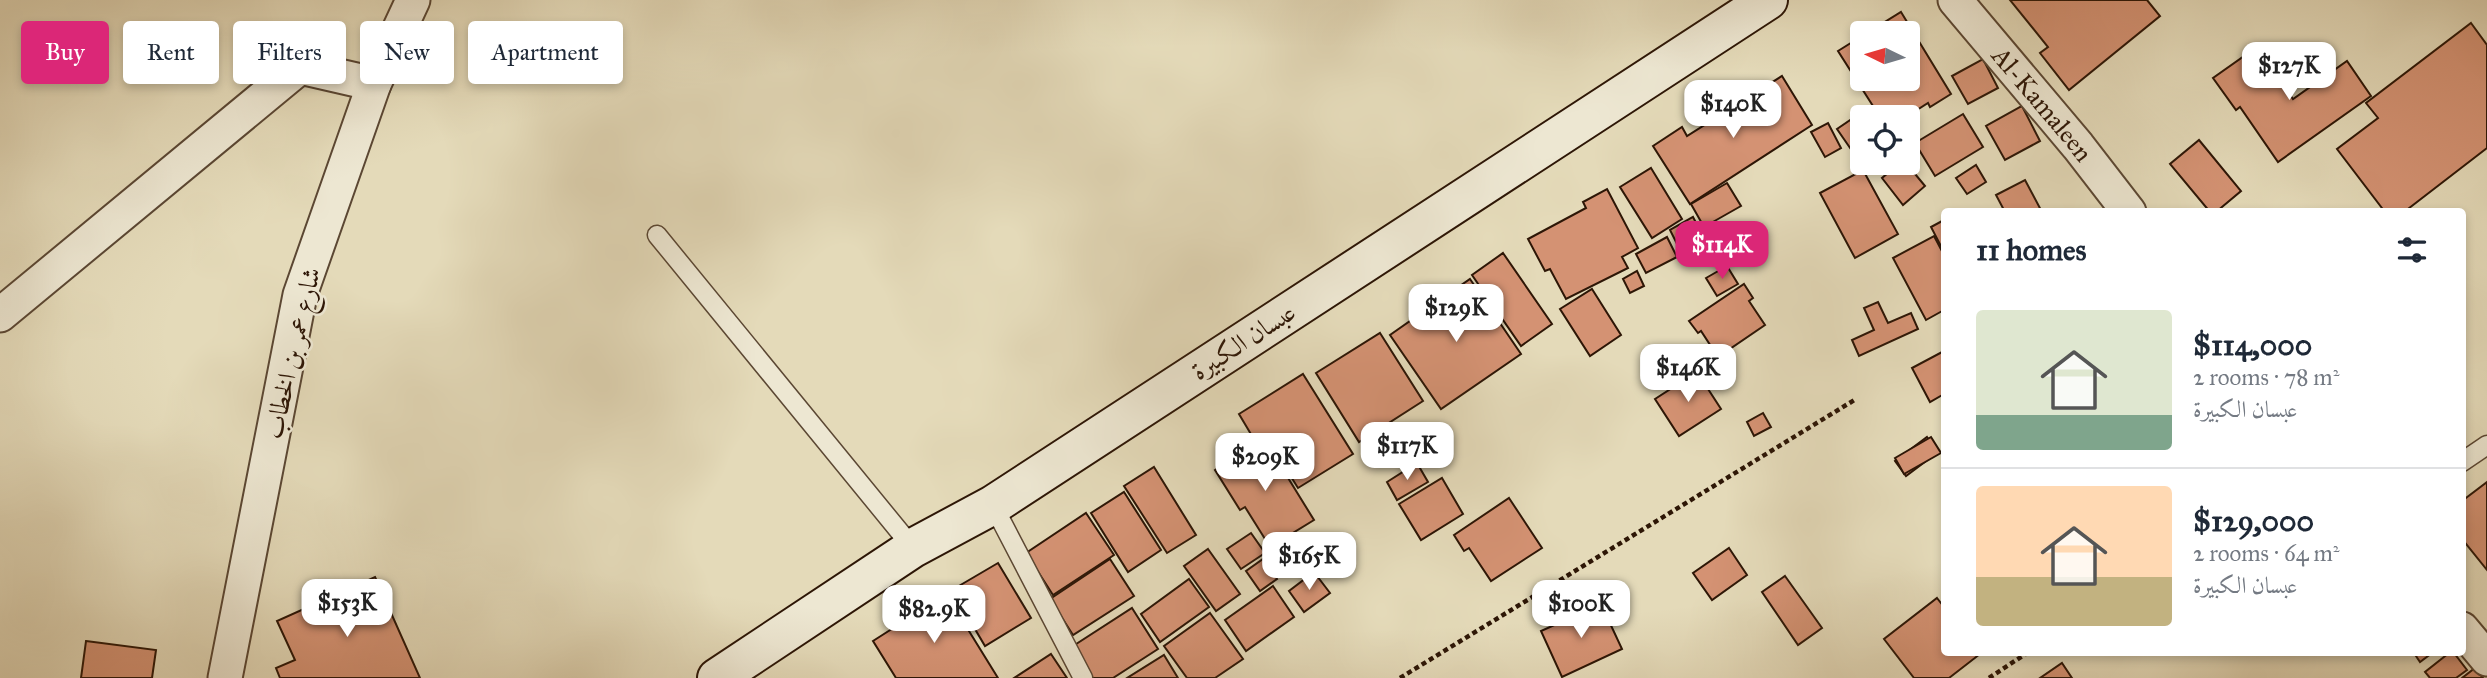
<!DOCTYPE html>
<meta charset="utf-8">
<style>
body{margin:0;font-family:"IM FELL Great Primer",Amiri,serif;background:#f2f2f3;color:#1f2937;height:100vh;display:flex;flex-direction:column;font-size:26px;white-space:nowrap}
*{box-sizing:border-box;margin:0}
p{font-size:23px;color:#747a83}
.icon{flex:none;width:38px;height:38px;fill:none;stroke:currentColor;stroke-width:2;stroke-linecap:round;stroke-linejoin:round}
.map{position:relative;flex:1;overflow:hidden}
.side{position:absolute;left:1941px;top:208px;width:525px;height:448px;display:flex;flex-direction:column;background:#fff;border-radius:7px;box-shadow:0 4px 10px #0003}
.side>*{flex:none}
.banner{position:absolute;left:21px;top:21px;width:665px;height:63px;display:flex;gap:14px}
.needle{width:46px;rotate:275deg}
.controls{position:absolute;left:1850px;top:21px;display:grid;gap:14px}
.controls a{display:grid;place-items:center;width:70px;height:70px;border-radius:7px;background:#fff;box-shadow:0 4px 10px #0003;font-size:35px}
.price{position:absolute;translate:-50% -60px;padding:0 16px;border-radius:14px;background:#fff;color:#222;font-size:23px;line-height:46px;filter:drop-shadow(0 2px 4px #0008)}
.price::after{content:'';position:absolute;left:50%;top:42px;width:21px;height:16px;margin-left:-10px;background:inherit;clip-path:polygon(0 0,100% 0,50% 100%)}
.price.selected{background:#db2777;color:#fff}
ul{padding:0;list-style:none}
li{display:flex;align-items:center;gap:21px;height:175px;padding:0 35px}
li+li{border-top:2px solid #e0e1e3}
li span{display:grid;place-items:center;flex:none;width:196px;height:140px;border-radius:7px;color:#555}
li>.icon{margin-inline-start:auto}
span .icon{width:84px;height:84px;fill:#fffc;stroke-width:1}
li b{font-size:30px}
h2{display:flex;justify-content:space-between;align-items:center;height:84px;padding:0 35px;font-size:30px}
.pill{padding:0 24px;border-radius:7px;background:#fff;box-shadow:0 4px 10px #0003;font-size:24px;line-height:63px}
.pill.selected{background:#db2777;color:#fff}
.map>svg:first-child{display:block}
.building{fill:#d49273;stroke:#2d1606;stroke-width:2}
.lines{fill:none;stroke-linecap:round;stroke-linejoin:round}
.lane-casing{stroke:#5b4733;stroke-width:21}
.street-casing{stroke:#5b4733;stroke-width:37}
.secondary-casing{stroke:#2d1606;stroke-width:42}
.path{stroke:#2d1606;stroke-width:4.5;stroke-dasharray:5 3.5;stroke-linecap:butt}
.lane{stroke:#ede7d2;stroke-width:18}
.street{stroke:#ede7d2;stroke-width:33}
.secondary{stroke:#ede7d2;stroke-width:38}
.labels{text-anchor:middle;stroke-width:5;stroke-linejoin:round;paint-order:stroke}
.street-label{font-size:26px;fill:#2d1606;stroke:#ede7d2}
</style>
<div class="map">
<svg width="2487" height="678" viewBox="0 0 2487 678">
<rect width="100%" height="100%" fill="#e4dab9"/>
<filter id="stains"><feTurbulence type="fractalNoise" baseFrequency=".00286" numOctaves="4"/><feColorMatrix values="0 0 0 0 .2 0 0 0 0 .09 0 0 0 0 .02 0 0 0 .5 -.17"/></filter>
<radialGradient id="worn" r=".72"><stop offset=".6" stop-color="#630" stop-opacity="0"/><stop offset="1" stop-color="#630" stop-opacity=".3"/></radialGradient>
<g class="building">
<path d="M 2010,0 L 2147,0 L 2160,16 L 2069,90 L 2040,53 L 2048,47 Z"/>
<path d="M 1901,12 L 1951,94 L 1930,107 L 1928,103 L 1906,117 L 1880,117 L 1838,51 L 1862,36 L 1862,79 L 1908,79 L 1908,33 L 1867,33 Z"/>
<path d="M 2471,23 L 2487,45 L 2487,148 L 2404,212 L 2385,212 L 2337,149 L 2378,118 L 2366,103 Z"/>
<path d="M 2257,47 L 2293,99 L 2347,61 L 2371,96 L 2278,162 L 2240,107 L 2236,110 L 2213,78 Z"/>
<path d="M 1983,59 L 1998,88 L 1968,104 L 1952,76 Z"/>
<path d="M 1782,76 L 1812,125 L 1690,204 L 1653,146 L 1682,127 L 1687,136 Z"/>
<path d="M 2022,106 L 2040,141 L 2005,160 L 1986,126 Z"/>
<path d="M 1868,108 L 1874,117 L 1862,117 L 1862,155 L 1857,158 L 1837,129 Z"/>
<path d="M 1963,114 L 1983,147 L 1935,176 L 1915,143 Z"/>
<path d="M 1828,123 L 1841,148 L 1825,157 L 1811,132 Z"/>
<path d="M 2199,140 L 2241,191 L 2216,212 L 2210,212 L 2170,164 Z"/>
<path d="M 1900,163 L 1906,163 L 1925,186 L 1903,205 L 1882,178 Z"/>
<path d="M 1976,165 L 1986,182 L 1967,194 L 1956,178 Z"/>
<path d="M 1651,168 L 1682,219 L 1652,238 L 1620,187 Z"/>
<path d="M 1863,170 L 1898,234 L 1855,258 L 1820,193 Z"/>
<path d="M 2025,180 L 2042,212 L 2005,212 L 1996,195 Z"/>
<path d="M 1727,183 L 1741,206 L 1704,227 L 1691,204 Z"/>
<path d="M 1607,189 L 1638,248 L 1622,257 L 1628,268 L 1566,299 L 1550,269 L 1545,271 L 1528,239 L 1586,208 L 1583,202 Z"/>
<path d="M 1693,217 L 1705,240 L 1681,252 L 1670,230 Z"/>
<path d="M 1944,220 L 1944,252 L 1931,227 Z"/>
<path d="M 1934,236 L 1944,255 L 1944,310 L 1926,320 L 1893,258 Z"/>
<path d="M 1667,237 L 1677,257 L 1646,273 L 1636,254 Z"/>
<path d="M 1503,253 L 1552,324 L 1521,346 L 1472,275 Z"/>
<path d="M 1727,266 L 1738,284 L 1717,296 L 1706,278 Z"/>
<path d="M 1637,271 L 1644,286 L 1630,293 L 1623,279 Z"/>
<path d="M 1470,279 L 1521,354 L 1441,409 L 1390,335 Z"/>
<path d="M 1744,284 L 1753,298 L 1749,301 L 1765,325 L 1718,357 L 1701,331 L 1698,333 L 1689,321 Z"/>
<path d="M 1592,289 L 1621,335 L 1590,356 L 1560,309 Z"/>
<path d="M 1878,302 L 1888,323 L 1911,313 L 1918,329 L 1859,356 L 1852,340 L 1874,330 L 1864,308 Z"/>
<path d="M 1380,333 L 1423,401 L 1359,442 L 1316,373 Z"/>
<path d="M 1944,351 L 1944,394 L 1930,402 L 1912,368 Z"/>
<path d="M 1697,372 L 1721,409 L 1679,436 L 1655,399 Z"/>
<path d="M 1303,374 L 1353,454 L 1298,488 L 1265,435 L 1255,441 L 1239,414 Z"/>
<path d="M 1763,413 L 1771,427 L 1754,436 L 1747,422 Z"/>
<path d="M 1927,437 L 1938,452 L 1906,476 L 1895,461 Z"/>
<path d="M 1931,437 L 1941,453 L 1904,474 L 1895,458 Z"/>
<path d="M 1264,439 L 1314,520 L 1270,547 L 1245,507 L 1240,510 L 1215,470 Z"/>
<path d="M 1417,463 L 1428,482 L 1397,500 L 1387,482 Z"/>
<path d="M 1154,467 L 1196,535 L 1167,553 L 1124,486 Z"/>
<path d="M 1442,478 L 1463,514 L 1421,540 L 1399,504 Z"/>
<path d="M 2487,482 L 2487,570 L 2462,539 L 2462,501 Z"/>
<path d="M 1124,492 L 1161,550 L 1128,572 L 1091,513 Z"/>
<path d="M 1509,498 L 1542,548 L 1491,581 L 1469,548 L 1464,551 L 1454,535 Z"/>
<path d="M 1086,513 L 1114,555 L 1053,595 L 1026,553 Z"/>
<path d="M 1251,533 L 1265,553 L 1241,569 L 1227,549 Z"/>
<path d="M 1729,548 L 1747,575 L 1712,600 L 1693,573 Z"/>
<path d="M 1208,549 L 1240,594 L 1216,611 L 1184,566 Z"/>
<path d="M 1110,559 L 1134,596 L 1073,635 L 1050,599 Z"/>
<path d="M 1263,559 L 1277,579 L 1260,591 L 1246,571 Z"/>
<path d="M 998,563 L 1031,618 L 985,646 L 952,590 Z"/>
<path d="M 1314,572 L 1330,593 L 1304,612 L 1289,591 Z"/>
<path d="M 1785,576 L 1822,628 L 1798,645 L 1762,592 Z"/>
<path d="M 375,577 L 420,678 L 280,678 L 276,668 L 295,660 L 277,621 Z"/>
<path d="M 1189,579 L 1209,607 L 1160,642 L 1141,614 Z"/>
<path d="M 1273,586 L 1294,617 L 1246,651 L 1225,620 Z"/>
<path d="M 943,589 L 998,678 L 896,678 L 873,641 L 923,609 L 920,604 Z"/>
<path d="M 1937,598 L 1944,607 L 1944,653 L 1980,654 L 1949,678 L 1914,678 L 1884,639 Z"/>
<path d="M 1601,604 L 1622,649 L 1562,677 L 1541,631 Z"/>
<path d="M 1132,608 L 1158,649 L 1113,678 L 1089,678 L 1070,648 Z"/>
<path d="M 1210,613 L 1243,659 L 1215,678 L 1187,678 L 1164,646 Z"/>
<path d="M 86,641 L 156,650 L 152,678 L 81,678 Z"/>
<path d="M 2414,653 L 2432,653 L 2420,662 Z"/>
<path d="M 2449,653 L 2454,653 L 2467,670 L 2456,678 L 2430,678 L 2425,672 Z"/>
<path d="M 1051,654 L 1067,678 L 1014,678 Z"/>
<path d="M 1164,655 L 1178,678 L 1127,678 Z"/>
<path d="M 2062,663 L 2072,678 L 2040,678 Z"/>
<path d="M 2475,668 L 2483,678 L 2462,678 Z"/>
</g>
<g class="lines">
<defs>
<g id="lane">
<path d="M 657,235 L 913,548"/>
<path d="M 2462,462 L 2487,445"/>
<path d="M 993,505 L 1083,678"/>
</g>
<g id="street">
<path id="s1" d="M 1955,0 L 2078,146 L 2129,212"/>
<path d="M 0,315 L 300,67 L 374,84"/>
<path d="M 2462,629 L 2487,659"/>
<path d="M 225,678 L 300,295 L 374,84 L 413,0"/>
</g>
<path id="secondary" d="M 717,678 L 913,548 L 993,505 L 1768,0"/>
</defs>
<use href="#lane" class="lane-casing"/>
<use href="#street" class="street-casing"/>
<use href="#secondary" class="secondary-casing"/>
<g class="path">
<path d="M 1400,678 L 1856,399"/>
<path d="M 1989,678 L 2027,653"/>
</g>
<use href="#lane" class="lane"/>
<use href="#street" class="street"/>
<use href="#secondary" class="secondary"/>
</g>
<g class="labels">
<g class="street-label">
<text dy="9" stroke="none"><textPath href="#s1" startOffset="136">Al-Kamaleen</textPath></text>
<text transform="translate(1243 341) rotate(-33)" y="9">عبسان الكبيرة</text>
<text transform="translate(292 353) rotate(-77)" y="9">شارع عمر بن الخطاب</text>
</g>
</g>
<rect width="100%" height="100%" filter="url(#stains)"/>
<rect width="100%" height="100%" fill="url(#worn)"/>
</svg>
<div class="controls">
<a><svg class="needle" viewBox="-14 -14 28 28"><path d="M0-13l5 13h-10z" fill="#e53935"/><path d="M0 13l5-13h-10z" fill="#747a83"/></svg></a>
<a><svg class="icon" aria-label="locate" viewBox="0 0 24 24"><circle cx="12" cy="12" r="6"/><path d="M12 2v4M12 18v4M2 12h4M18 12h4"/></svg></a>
</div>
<b class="price" style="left:2289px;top:102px">$127K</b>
<b class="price" style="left:1733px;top:140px">$140K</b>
<b class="price selected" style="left:1722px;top:281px">$114K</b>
<b class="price" style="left:1456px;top:344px">$129K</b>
<b class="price" style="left:1688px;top:404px">$146K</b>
<b class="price" style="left:1407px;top:482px">$117K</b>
<b class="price" style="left:1265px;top:493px">$209K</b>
<b class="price" style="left:1309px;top:592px">$165K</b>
<b class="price" style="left:347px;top:639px">$153K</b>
<b class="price" style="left:1581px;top:640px">$100K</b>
<b class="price" style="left:934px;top:645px">$82.9K</b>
<div class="banner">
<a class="pill selected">Buy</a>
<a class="pill">Rent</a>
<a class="pill">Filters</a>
<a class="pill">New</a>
<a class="pill">Apartment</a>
</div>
<section class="side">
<h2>11 homes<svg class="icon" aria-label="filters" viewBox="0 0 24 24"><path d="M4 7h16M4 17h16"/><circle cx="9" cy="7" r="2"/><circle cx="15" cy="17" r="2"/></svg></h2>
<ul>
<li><span style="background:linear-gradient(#dfe7d0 75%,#7fa58c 0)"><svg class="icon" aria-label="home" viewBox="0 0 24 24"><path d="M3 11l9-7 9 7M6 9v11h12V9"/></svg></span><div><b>$114,000</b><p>2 rooms · 78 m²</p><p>عبسان الكبيرة</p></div></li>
<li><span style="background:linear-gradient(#ffd9b3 65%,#c2b280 0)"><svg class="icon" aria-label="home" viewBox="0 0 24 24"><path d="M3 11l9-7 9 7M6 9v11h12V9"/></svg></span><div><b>$129,000</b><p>2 rooms · 64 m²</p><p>عبسان الكبيرة</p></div></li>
</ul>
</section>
</div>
